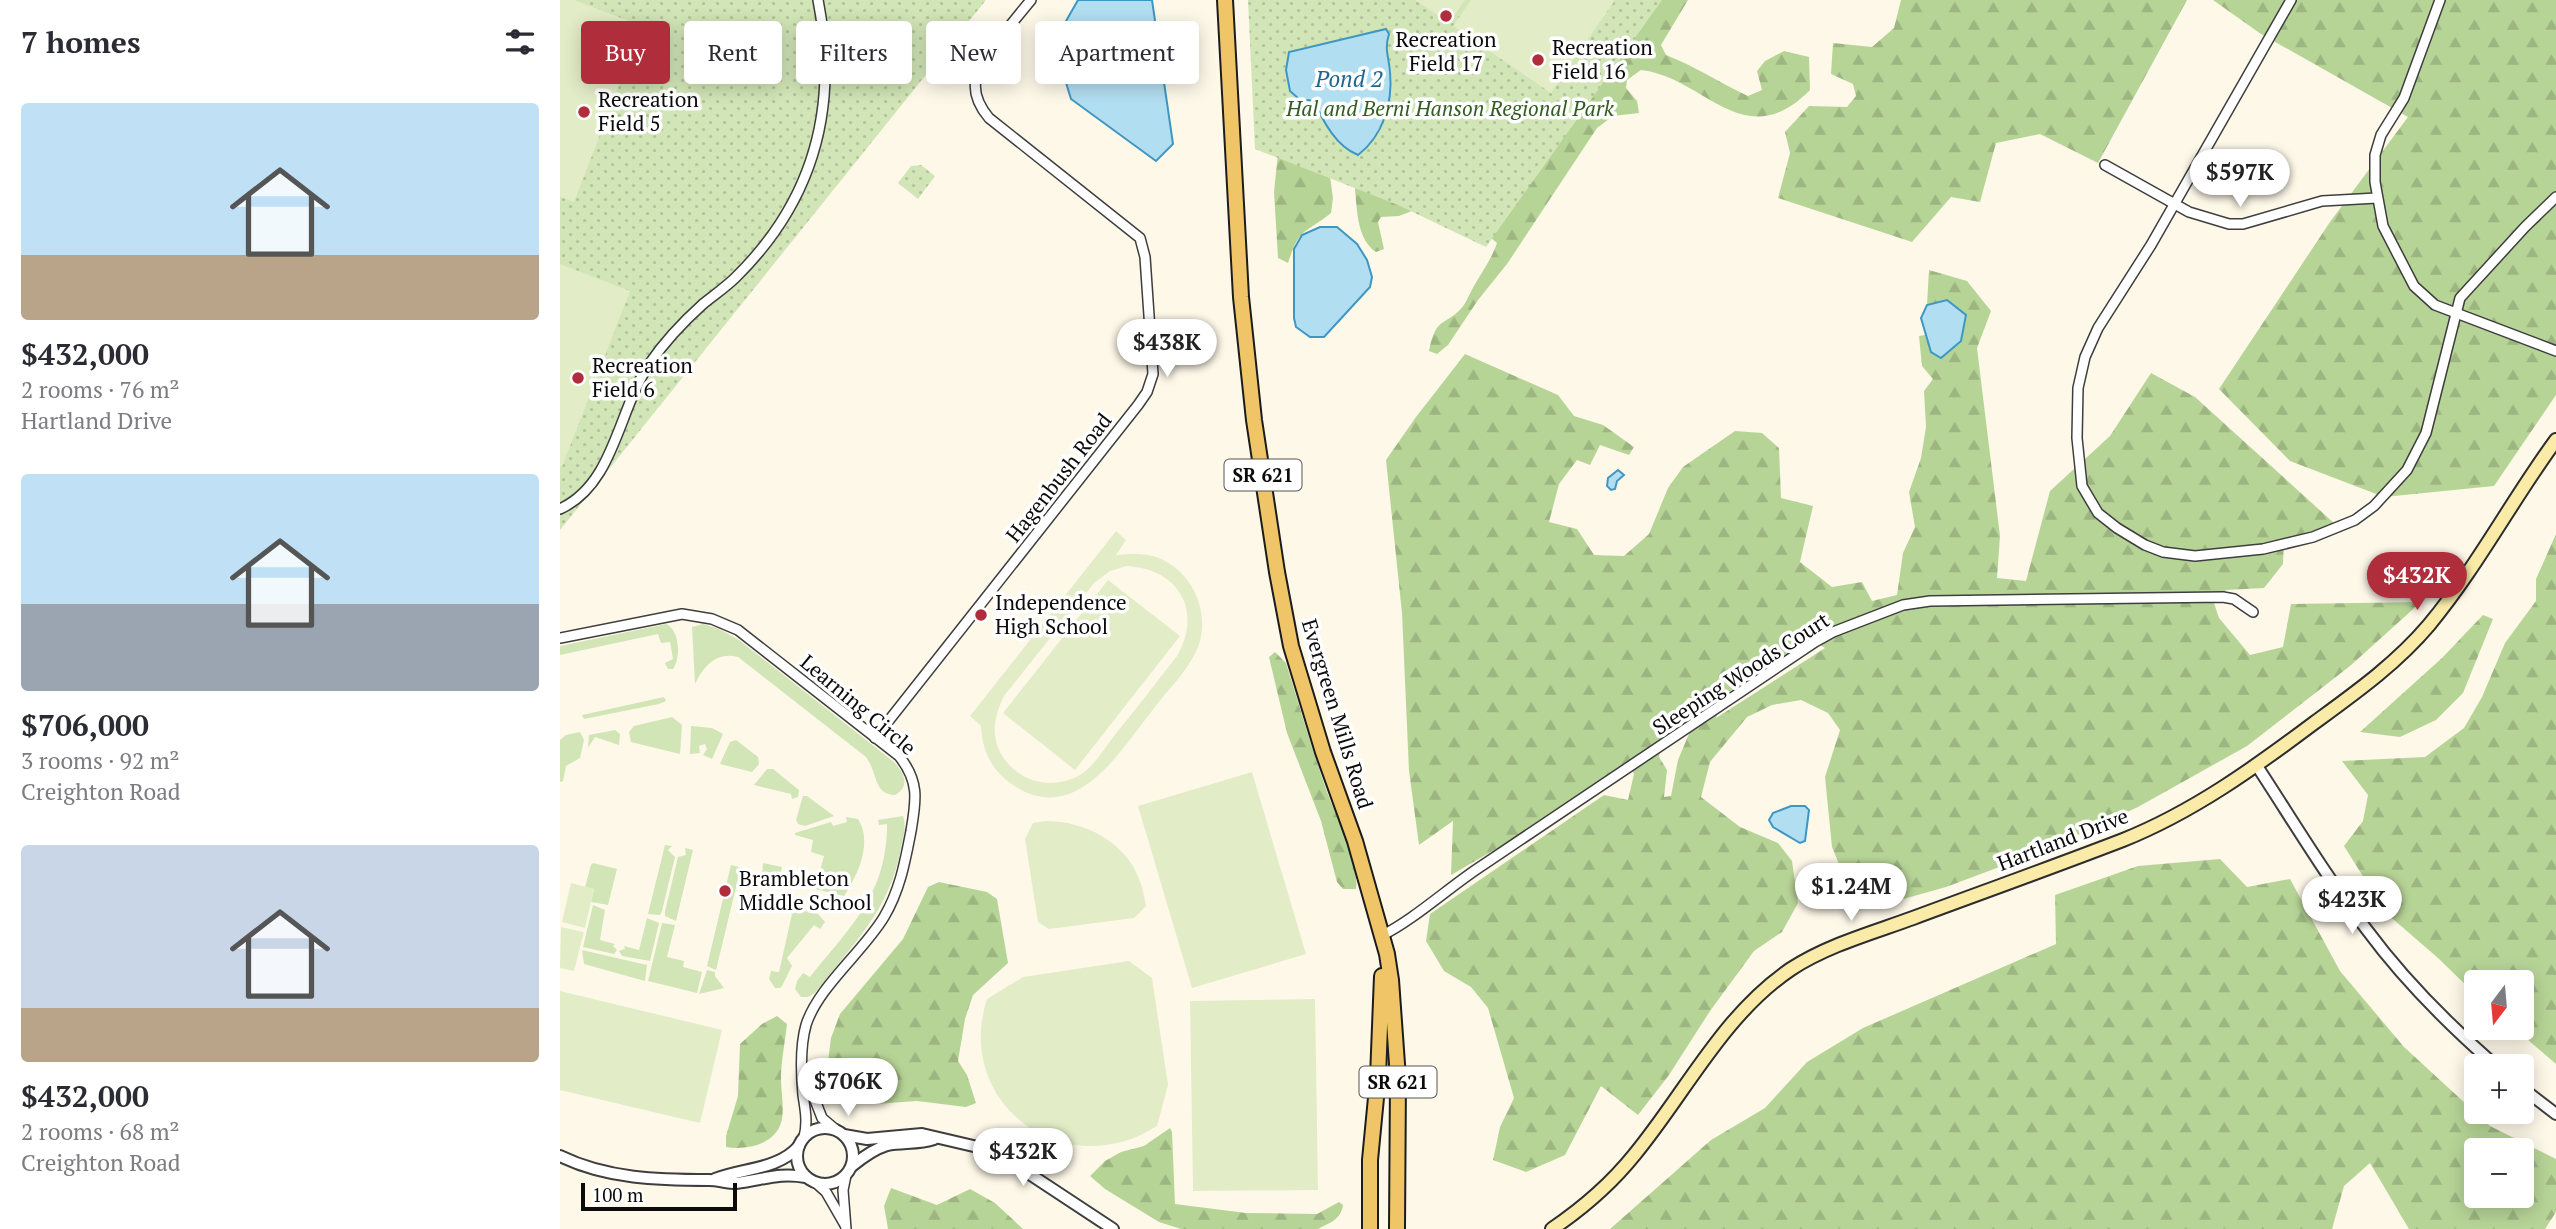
<!DOCTYPE html>
<meta charset="utf-8">
<style>
body{margin:0;font-family:"PT Serif",serif;background:#f7f7f7;color:#2b2b33;height:100vh;display:flex;flex-direction:column;font-size:26px;white-space:nowrap}
*{box-sizing:border-box;margin:0}
p{font-size:23px;color:#7c7c81}
.icon{flex:none;width:38px;height:38px;fill:none;stroke:currentColor;stroke-width:2;stroke-linecap:round;stroke-linejoin:round}
.map{position:relative;flex:1;overflow:hidden}
.side{display:flex;flex-direction:column;background:#fff;width:560px}
.side>*{flex:none}
.banner{position:absolute;left:21px;top:21px;width:665px;height:63px;display:flex;gap:14px}
.needle{width:46px;rotate:196deg}
.fabs{position:absolute;left:1904px;top:970px;display:grid;gap:14px}
.fabs a{display:grid;place-items:center;width:70px;height:70px;border-radius:7px;background:#fff;box-shadow:0 4px 18px #0003;font-size:35px}
.scale{position:absolute;left:21px;bottom:18px;width:156px;box-sizing:border-box;padding-left:7px;border:4px solid #0b0b0b;border-top:0;font-size:19px;line-height:24px;white-space:nowrap;color:#0b0b0b;-webkit-text-stroke:5px #fff;paint-order:stroke}
.price{position:absolute;translate:-50% -60px;padding:0 16px;border-radius:24px;background:#fff;color:#222;font-size:23px;line-height:46px;filter:drop-shadow(0 2px 4px #0008)}
.price::after{content:'';position:absolute;left:50%;top:42px;width:21px;height:16px;margin-left:-10px;background:inherit;clip-path:polygon(0 0,100% 0,50% 100%)}
.price.active{background:#b02d3c;color:#fff}
ul{padding:0;list-style:none}
li{display:grid;align-content:center;gap:14px;height:371px;padding:0 21px}
li span{display:grid;place-items:center;height:217px;border-radius:7px;color:#555}
li>.icon{margin-inline-start:auto}
span .icon{width:126px;height:126px;fill:#fffc;stroke-width:1}
li b{font-size:30px}
h2{display:flex;justify-content:space-between;align-items:center;height:84px;padding:0 21px;font-size:30px}
.tag{padding:0 24px;border-radius:7px;background:#fff;box-shadow:0 4px 18px #0003;font-size:24px;line-height:63px}
.tag.active{background:#b02d3c;color:#fff}
main{display:flex;flex:1;min-height:0}
.map>svg:first-child{display:block}
.grass{fill:#d1e5b6}
.forest{fill:url(#forest-firs);fill-rule:evenodd}
.park{fill:url(#park-dots)}
.pitch{fill:#e2edc7;fill-rule:evenodd}
.water{fill:#b2def1;stroke:#3e97c3;stroke-width:2}
.lines{fill:none;stroke-linecap:round;stroke-linejoin:round}
.minor-casing{stroke:#3e3e3e;stroke-width:12}
.tertiary-casing{stroke:#3e3e3e;stroke-width:14}
.secondary-casing{stroke:#2d2d2d;stroke-width:16}
.primary-casing{stroke:#1c1c1c;stroke-width:18}
.minor{stroke:#fff;stroke-width:9}
.tertiary{stroke:#fff;stroke-width:10}
.secondary{stroke:#faeba9;stroke-width:12}
.primary{stroke:#efc568;stroke-width:14}
.poi-dot{fill:#b02d3c;stroke:#fff;stroke-width:2.5}
.labels{text-anchor:middle;stroke-width:7;stroke-linejoin:round;paint-order:stroke}
.shield{fill:#fff;stroke:#545454;stroke-width:2}
.shield-label{font-size:19px;font-weight:bold;fill:#0b0b0b}
.poi-label{font-size:21px;fill:#0b0b0b;stroke:#fff;text-anchor:start}
.park-label{font-size:21px;font-style:italic;fill:#315d20;stroke:#fff}
.street-label{font-size:21px;fill:#0b0b0b;stroke:#fff}
.water-label{font-size:23px;font-style:italic;fill:#1d6793;stroke:#fff}
</style>
<main>
<section class="side">
<h2>7 homes<svg class="icon" aria-label="filters" viewBox="0 0 24 24"><path d="M4 7h16M4 17h16"/><circle cx="9" cy="7" r="2"/><circle cx="15" cy="17" r="2"/></svg></h2>
<ul>
<li><span style="background:linear-gradient(#bfe0f5 70%,#b9a48a 0)"><svg class="icon" aria-label="home" viewBox="0 0 24 24"><path d="M3 11l9-7 9 7M6 9v11h12V9"/></svg></span><div><b>$432,000</b><p>2 rooms · 76 m²</p><p>Hartland Drive</p></div></li>
<li><span style="background:linear-gradient(#bfe0f5 60%,#9aa5b1 0)"><svg class="icon" aria-label="home" viewBox="0 0 24 24"><path d="M3 11l9-7 9 7M6 9v11h12V9"/></svg></span><div><b>$706,000</b><p>3 rooms · 92 m²</p><p>Creighton Road</p></div></li>
<li><span style="background:linear-gradient(#c9d6e8 75%,#b9a48a 0)"><svg class="icon" aria-label="home" viewBox="0 0 24 24"><path d="M3 11l9-7 9 7M6 9v11h12V9"/></svg></span><div><b>$432,000</b><p>2 rooms · 68 m²</p><p>Creighton Road</p></div></li>
</ul>
</section>
<div class="map">
<svg width="1996" height="1229" viewBox="0 0 1996 1229">
<defs>
<pattern id="forest-firs" width="22" height="20" patternUnits="userSpaceOnUse" patternTransform="scale(1.75)"><rect width="22" height="20" fill="#b7d497"/><path d="M5 1l3.5 6h-7zM16 11l3.5 6h-7z" fill="#9cb581"/></pattern>
<pattern id="park-dots" width="8" height="8" patternUnits="userSpaceOnUse" patternTransform="scale(1.75)"><rect width="8" height="8" fill="#d1e5b6"/><path d="M2 2h.1M6 6h.1" fill="none" stroke="#b2c39b" stroke-width="1.8" stroke-linecap="round"/></pattern>
</defs>
<rect width="100%" height="100%" fill="#fef8e9"/>
<g class="grass">
<path d="M 106,624 C 120,630 121,658 113,669 L 108,669 L 105,663 L 113,659 L 110,642 L 101,643 L 98,634 L 0,655 L 0,646 Z"/>
<path d="M 143,624 L 159,629 L 179,640 L 334,762 C 344,773 351,786 335,795 C 313,794 318,773 306,757 L 178,657 C 155,651 143,668 135,684 L 132,627 Z"/>
<path d="M 104,697 L 106,701 L 99,704 L 24,719 L 22,715 Z"/>
<path d="M 112,717 L 122,725 L 120,754 L 71,742 L 69,732 L 74,726 Z"/>
<path d="M 131,726 L 152,728 L 163,734 L 152,759 L 143,755 L 147,749 L 145,744 L 139,746 L 140,753 L 130,754 Z"/>
<path d="M 55,730 L 60,734 L 59,745 L 35,737 L 28,748 L 29,735 Z"/>
<path d="M 20,732 L 24,740 L 20,758 L 6,766 L 3,781 L 0,782 L 0,740 L 6,735 Z"/>
<path d="M 176,740 L 198,757 L 199,764 L 192,772 L 160,764 L 170,742 Z"/>
<path d="M 207,769 L 213,769 L 239,790 L 238,797 L 232,799 L 231,794 L 194,785 Z"/>
<path d="M 243,796 L 247,796 L 274,816 L 245,826 L 238,824 L 236,820 Z"/>
<path d="M 343,816 C 347,827 343,838 341,848 C 330,910 292,945 255,993 L 248,997 L 241,997 L 235,989 L 237,981 L 243,973 L 250,977 C 291,926 327,894 327,824 L 319,825 L 318,820 Z"/>
<path d="M 286,817 L 298,819 C 313,842 298,875 284,896 L 234,884 L 232,882 L 235,878 L 258,878 L 264,856 L 251,852 L 253,840 L 235,835 L 235,833 L 271,822 L 273,826 L 287,822 Z"/>
<path d="M 105,845 L 112,846 L 108,850 L 115,857 L 102,911 L 100,915 L 88,914 Z"/>
<path d="M 125,848 L 133,850 L 116,921 L 105,916 L 105,911 L 118,857 L 126,855 Z"/>
<path d="M 33,863 L 57,869 L 48,905 L 31,902 L 34,889 L 25,887 L 31,865 Z"/>
<path d="M 203,863 L 222,867 L 219,879 L 202,876 Z"/>
<path d="M 171,865 L 183,868 L 178,879 L 156,970 L 147,966 Z"/>
<path d="M 189,875 L 214,882 L 217,884 L 210,889 L 185,883 Z"/>
<path d="M 33,905 L 45,910 L 40,940 L 55,944 L 53,946 L 57,950 L 54,954 L 23,947 Z"/>
<path d="M 229,907 L 258,914 L 265,922 L 260,929 L 254,925 L 227,958 L 232,966 L 222,986 L 220,988 L 215,988 L 209,979 L 211,971 L 219,972 L 232,914 L 224,911 Z"/>
<path d="M 87,918 L 99,923 L 90,961 L 62,956 L 59,951 L 65,949 L 64,946 L 79,950 Z"/>
<path d="M 102,923 L 115,925 L 107,957 L 124,961 L 123,967 L 142,972 L 137,993 L 88,981 Z"/>
<path d="M 22,950 L 87,965 L 85,981 L 24,964 Z"/>
<path d="M 147,970 L 155,972 L 155,976 L 164,988 L 139,994 Z"/>
</g>
<g class="forest">
<path d="M 1092,0 L 1128,0 L 1101,45 L 1106,55 C 1135,66 1160,83 1188,96 L 1202,90 L 1197,71 L 1205,61 L 1224,51 L 1249,57 L 1250,90 C 1184,157 1145,77 1081,70 L 1067,80 L 1066,88 L 1077,101 L 1079,113 L 1053,116 L 1037,128 L 947,264 L 918,300 L 888,345 L 877,354 L 869,351 C 876,314 887,327 904,305 C 908,299 910,292 914,286 C 923,270 931,260 937,243 L 931,238 L 918,241 L 908,238 L 852,211 L 839,216 L 821,217 L 818,222 L 824,249 L 816,252 C 793,237 798,198 793,174 L 769,169 L 773,198 L 771,213 C 744,235 740,226 728,263 L 718,258 L 714,192 L 719,143 Z"/>
<path d="M 1341,0 L 1627,0 L 1538,163 L 1480,134 L 1436,143 L 1420,202 L 1391,197 L 1352,242 L 1218,198 L 1230,153 L 1225,132 L 1249,106 L 1287,107 L 1296,96 L 1293,84 L 1271,74 L 1273,43 L 1312,47 L 1334,28 Z"/>
<path d="M 1653,0 L 1996,0 L 1996,395 L 1934,486 L 1824,497 L 1730,461 L 1659,389 L 1770,222 L 1848,117 L 1701,34 Z"/>
<path d="M 1369,270 L 1407,281 L 1431,311 L 1417,348 L 1440,536 L 1437,578 L 1466,581 L 1490,491 L 1550,436 L 1591,373 L 1635,397 L 1775,524 L 1724,540 L 1723,564 L 1704,588 L 1666,590 L 1654,603 L 1659,618 L 1690,655 L 1723,647 L 1731,604 L 1861,602 L 1790,666 L 1687,746 L 1578,807 L 1485,850 L 1386,887 L 1322,905 L 1301,901 L 1286,881 L 1272,847 L 1265,777 L 1280,730 L 1268,713 L 1241,700 L 1212,705 L 1187,717 L 1150,762 L 1141,797 L 1180,827 L 1218,843 L 1232,861 L 1238,903 L 1222,932 L 1194,951 L 1150,1011 L 1109,1075 L 1078,1115 L 1041,1086 L 1005,1155 L 966,1172 L 933,1160 L 940,1127 L 954,1098 L 928,1008 L 911,987 L 884,971 L 866,941 L 870,914 L 1044,795 L 1068,800 L 1074,774 L 1068,763 L 953,839 L 891,875 L 893,821 L 859,845 L 849,771 L 842,613 L 826,460 L 856,417 L 905,354 L 998,395 L 1014,416 L 1043,425 L 1074,447 L 1069,455 L 1040,445 L 1030,465 L 1017,460 L 999,484 L 989,522 L 1017,529 L 1034,555 L 1064,556 L 1089,534 L 1108,488 L 1123,467 L 1175,431 L 1202,433 L 1219,448 L 1221,498 L 1253,506 L 1240,562 L 1272,587 L 1302,582 L 1312,601 L 1337,595 L 1343,553 L 1355,527 L 1349,492 L 1361,458 L 1366,427 L 1364,391 L 1373,379 L 1362,366 L 1359,336 L 1365,335 L 1371,352 L 1387,300 L 1367,305 ZM 1250,638 L 1265,648 L 1156,718 L 1163,696 ZM 1128,698 L 1144,698 L 1118,760 L 1111,796 L 1104,797 L 1107,770 L 1099,757 L 1104,726 Z"/>
<path d="M 1996,534 L 1996,1064 L 1953,1027 L 1962,1027 L 1962,982 L 1916,982 L 1916,995 L 1878,958 L 1826,913 L 1784,846 L 1803,821 L 1808,795 L 1782,761 L 1865,757 L 1904,728 L 1922,697 L 1945,643 L 1976,601 L 1976,579 Z"/>
<path d="M 1923,615 L 1933,619 L 1903,693 L 1876,720 L 1840,737 L 1800,732 L 1882,658 Z"/>
<path d="M 715,652 L 726,663 C 739,705 751,746 765,786 C 774,813 800,862 796,889 L 783,889 L 777,882 L 761,821 L 727,733 L 709,657 Z"/>
<path d="M 1660,859 L 1687,887 L 1730,879 L 1780,971 L 1844,1047 L 1930,1126 L 1996,1159 L 1996,1212 L 1985,1229 L 1849,1229 L 1810,1163 L 1784,1186 L 1772,1229 L 1050,1229 L 1151,1140 L 1205,1108 L 1247,1062 L 1303,1028 L 1496,944 L 1495,895 L 1578,866 ZM 1916,1150 L 1962,1150 L 1962,1195 L 1916,1195 Z"/>
<path d="M 379,882 L 427,892 L 437,899 L 448,963 L 413,995 L 405,1019 L 398,1061 L 407,1075 L 416,1103 L 406,1107 L 357,1101 L 315,1104 L 294,1094 L 280,1083 L 268,1061 L 271,1038 L 280,1014 L 343,939 L 368,887 Z"/>
<path d="M 217,1016 L 227,1024 C 225,1043 221,1061 221,1079 C 221,1094 226,1114 219,1128 C 209,1146 184,1150 166,1147 L 166,1136 L 178,1096 L 180,1044 L 202,1024 Z"/>
<path d="M 610,1128 L 612,1132 L 615,1204 L 686,1213 L 757,1214 L 779,1202 L 783,1205 C 781,1220 769,1223 758,1229 L 621,1229 L 599,1222 L 545,1189 L 530,1176 L 545,1161 L 561,1152 L 584,1146 Z"/>
<path d="M 331,1188 L 377,1205 L 410,1189 L 435,1203 L 463,1229 L 328,1229 L 324,1206 Z"/>
</g>
<g class="park">
<path d="M 0,0 L 426,0 L 0,530 Z"/>
<path d="M 688,0 L 1102,0 L 926,247 L 838,205 L 695,149 Z"/>
<path d="M 361,165 L 375,176 L 358,199 L 338,183 L 351,166 Z"/>
</g>
<g class="pitch">
<path d="M 0,0 L 14,0 L 82,26 L 14,202 L 0,197 Z"/>
<path d="M 855,0 L 905,0 L 889,23 Z"/>
<path d="M 911,0 L 1055,0 L 991,93 L 893,26 Z"/>
<path d="M 0,264 L 70,291 L 2,467 L 0,466 Z"/>
<path d="M 556,531 L 566,540 L 556,555 C 568,554 581,553 593,556 C 629,567 649,606 640,641 C 633,666 610,687 595,707 C 561,749 517,828 453,785 C 432,771 422,751 421,726 L 410,716 ZM 567,566 C 619,569 643,611 617,656 C 596,683 575,710 554,736 C 545,748 535,764 523,773 C 496,791 461,784 443,757 C 430,737 434,716 444,696 L 534,583 L 550,571 Z"/>
<path d="M 548,580 L 620,636 L 515,770 L 443,713 Z"/>
<path d="M 692,772 L 746,954 L 632,988 L 578,806 Z"/>
<path d="M 486,821 C 524,821 565,841 579,879 C 583,888 584,897 586,906 L 574,918 L 489,929 L 478,922 L 465,839 L 473,823 Z"/>
<path d="M 11,883 L 34,889 L 25,928 L 2,922 Z"/>
<path d="M 1,927 L 24,932 L 14,971 L 0,968 Z"/>
<path d="M 569,961 L 592,978 L 608,1085 L 597,1126 C 506,1185 393,1105 427,999 L 463,977 Z"/>
<path d="M 0,991 L 162,1030 L 140,1123 L 0,1090 Z"/>
<path d="M 755,999 L 758,1190 L 633,1191 L 630,1001 Z"/>
</g>
<g class="water">
<path d="M 518,0 L 592,0 L 613,144 L 596,161 L 511,99 L 499,60 L 506,21 Z"/>
<path d="M 826,29 L 829,34 C 824,49 829,57 830,72 C 833,103 823,136 798,155 C 776,146 764,123 754,101 L 739,99 L 730,91 L 726,70 L 729,52 Z"/>
<path d="M 760,227 L 777,227 L 797,244 L 807,260 L 812,277 L 810,287 L 764,337 L 750,337 L 736,327 L 734,318 L 734,249 L 742,235 Z"/>
<path d="M 1387,300 L 1406,315 L 1401,341 L 1381,358 L 1371,352 L 1361,318 L 1367,305 Z"/>
<path d="M 1058,470 L 1064,475 L 1057,481 L 1055,489 L 1051,490 L 1047,486 L 1048,478 Z"/>
<path d="M 1231,806 L 1245,806 L 1249,810 L 1245,841 L 1240,843 L 1213,827 L 1209,820 L 1213,813 Z"/>
</g>
<g class="lines">
<defs>
<g id="minor">
<path d="M 1731,0 L 1591,245 L 1538,328 L 1525,357 L 1518,388 L 1517,438 L 1522,486 L 1538,513 L 1557,528 L 1585,545 L 1603,552 L 1635,556 L 1703,549 L 1753,537 L 1795,520 L 1814,506 L 1847,470 L 1866,433 L 1900,298 L 1965,227 L 1996,197"/>
<path d="M 1880,0 L 1844,98 L 1821,135 L 1815,155 L 1815,182 L 1823,226 L 1854,286 L 1875,305 L 1996,351"/>
<path d="M 1545,165 L 1629,212 L 1669,224 L 1683,224 L 1762,201 L 1817,198"/>
<path d="M 0,509 C 55,484 58,409 90,363 C 105,341 123,322 143,304 C 154,295 166,287 176,277 C 254,200 279,107 258,0"/>
<path d="M 0,638 L 122,614 L 152,619 L 178,630 L 339,756 C 360,782 356,801 351,831 C 345,862 340,890 324,917 C 303,952 258,987 246,1025 C 240,1046 241,1073 243,1095 C 245,1109 248,1122 244,1137"/>
<path d="M 315,738 L 578,405 L 587,392 L 593,374 L 585,257 L 580,238 L 429,118 C 403,87 418,67 439,39 C 450,26 460,13 471,0"/>
<path d="M 821,936 C 853,920 886,890 917,869 L 1255,642 L 1273,632 L 1343,605 L 1370,601 L 1663,597 L 1674,599 L 1693,612"/>
<path d="M 246,1077 L 262,1118 L 275,1129"/>
<path d="M 256,1183 L 266,1192 L 285,1225"/>
<path d="M 286,1229 L 283,1190 L 286,1175"/>
</g>
<g id="tertiary">
<path d="M 1697,766 C 1733,821 1767,878 1807,930 C 1844,980 1889,1025 1936,1066"/>
<path d="M 1962,1088 L 1996,1114"/>
<circle cx="265" cy="1156" r="28"/>
<path d="M 284,1135 L 307,1139 L 362,1134 L 422,1148 L 462,1169 L 553,1229"/>
<path d="M 0,1156 C 47,1179 99,1180 149,1180 C 158,1180 167,1183 176,1183 C 203,1180 218,1172 246,1177"/>
<path d="M 292,1166 C 303,1157 314,1149 327,1145 C 343,1142 359,1144 374,1139"/>
<path d="M 155,1179 C 183,1168 218,1170 239,1146"/>
</g>
<path id="secondary" d="M 992,1229 C 1023,1208 1051,1184 1075,1154 C 1126,1092 1163,1015 1231,969 C 1268,945 1312,933 1353,918 C 1423,892 1493,867 1563,840 C 1633,812 1694,768 1754,723 C 1795,693 1836,664 1869,625 C 1917,567 1952,500 1996,440"/>
<g id="primary">
<path d="M 665,0 L 681,297 L 694,420 L 717,572 L 731,646 L 763,752 L 795,841 L 827,954 L 831,980 L 838,1078 L 837,1229"/>
<path d="M 810,1229 L 810,1160 L 818,1077 L 822,976"/>
</g>
</defs>
<use href="#minor" class="minor-casing"/>
<use href="#tertiary" class="tertiary-casing"/>
<use href="#secondary" class="secondary-casing"/>
<use href="#primary" class="primary-casing"/>
<use href="#minor" class="minor"/>
<use href="#tertiary" class="tertiary"/>
<use href="#secondary" class="secondary"/>
<use href="#primary" class="primary"/>
</g>
<g class="poi-dot">
<circle cx="886" cy="16" r="7"/>
<circle cx="978" cy="60" r="7"/>
<circle cx="24" cy="112" r="7"/>
<circle cx="18" cy="378" r="7"/>
<circle cx="421" cy="615" r="7"/>
<circle cx="165" cy="891" r="7"/>
</g>
<g class="labels">
<g class="shield">
<rect x="664.5" y="459.5" width="77" height="31" rx="5"/>
<rect x="799.5" y="1066.5" width="77" height="31" rx="5"/>
</g>
<g class="shield-label">
<text x="703" y="482">SR 621</text>
<text x="838" y="1089">SR 621</text>
</g>
<g class="poi-label">
<text x="886" y="47" text-anchor="middle">Recreation<tspan x="886" dy="24">Field 17</tspan></text>
<text x="992" y="55">Recreation<tspan x="992" dy="24">Field 16</tspan></text>
<text x="38" y="107">Recreation<tspan x="38" dy="24">Field 5</tspan></text>
<text x="32" y="373">Recreation<tspan x="32" dy="24">Field 6</tspan></text>
<text x="435" y="610">Independence<tspan x="435" dy="24">High School</tspan></text>
<text x="179" y="886">Brambleton<tspan x="179" dy="24">Middle School</tspan></text>
</g>
<g class="park-label">
<text x="890" y="116">Hal and Berni Hanson Regional Park</text>
</g>
<g class="street-label">
<text transform="translate(499 478) rotate(-52)" y="7">Hagenbush Road</text>
<text transform="translate(1181 674) rotate(-33)" y="7">Sleeping Woods Court</text>
<text transform="translate(298 705) rotate(40)" y="7">Learning Circle</text>
<text transform="translate(777 714) rotate(73)" y="7">Evergreen Mills Road</text>
<text transform="translate(1503 840) rotate(-21)" y="7">Hartland Drive</text>
</g>
<g class="water-label">
<text x="789" y="87">Pond 2</text>
</g>
</g>
</svg>
<div class="fabs">
<a><svg class="needle" viewBox="-14 -14 28 28"><path d="M0-13l5 13h-10z" fill="#e53935"/><path d="M0 13l5-13h-10z" fill="#7c7c81"/></svg></a>
<a>+</a>
<a>−</a>
</div>
<div class="scale">100 m</div>
<b class="price" style="left:1680px;top:209px">$597K</b>
<b class="price" style="left:607px;top:379px">$438K</b>
<b class="price active" style="left:1857px;top:612px">$432K</b>
<b class="price" style="left:1291px;top:923px">$1.24M</b>
<b class="price" style="left:1792px;top:936px">$423K</b>
<b class="price" style="left:288px;top:1118px">$706K</b>
<b class="price" style="left:463px;top:1188px">$432K</b>
<div class="banner">
<a class="tag active">Buy</a>
<a class="tag">Rent</a>
<a class="tag">Filters</a>
<a class="tag">New</a>
<a class="tag">Apartment</a>
</div>
</div>
</main>
